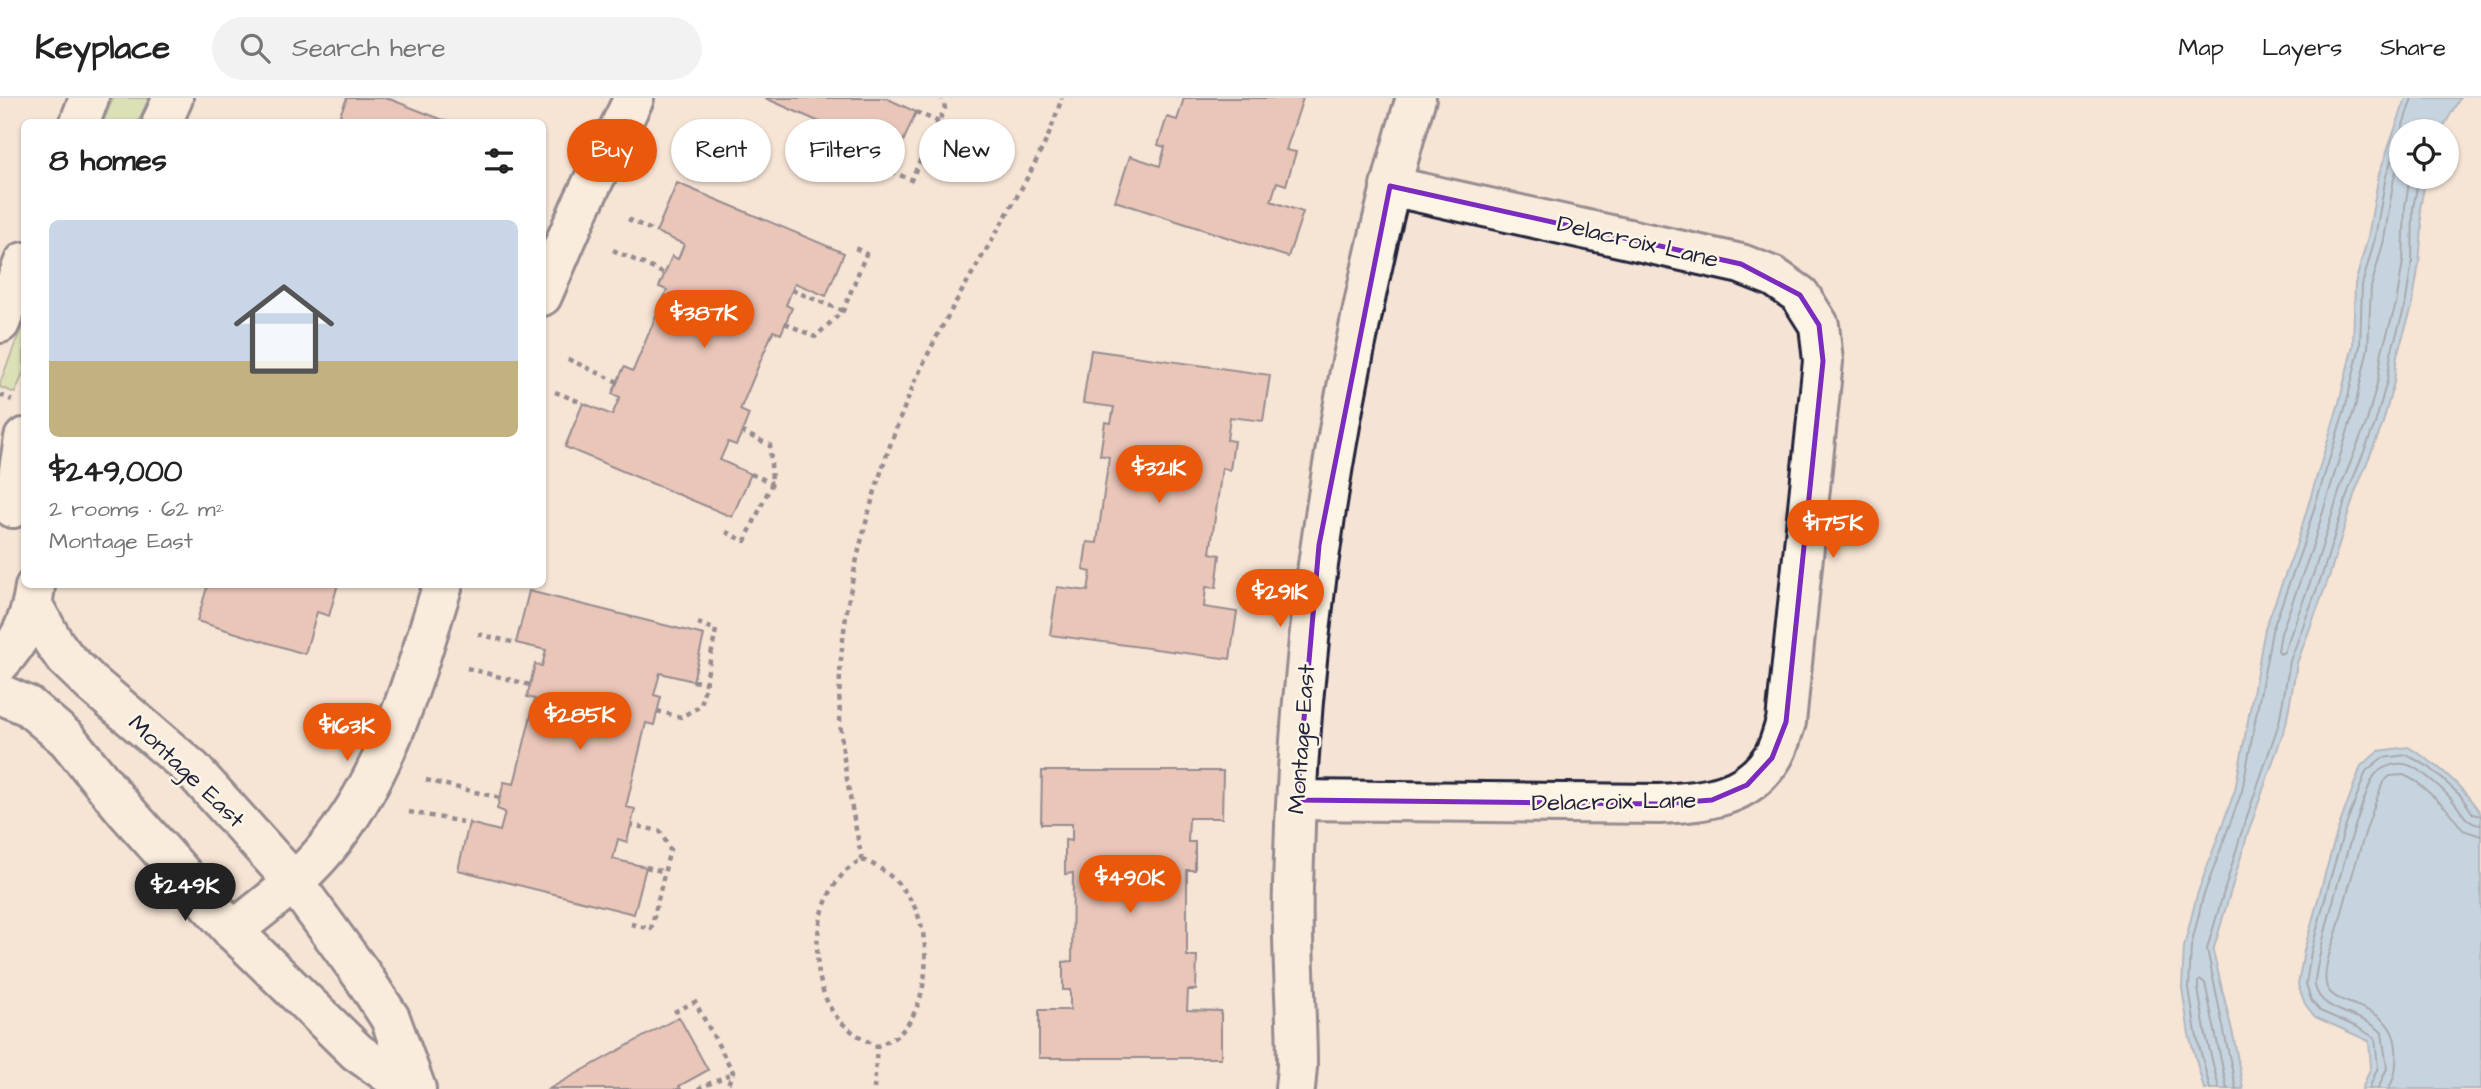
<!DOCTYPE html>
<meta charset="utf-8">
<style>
body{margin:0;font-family:"Architects Daughter",sans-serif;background:#f2f2f2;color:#222;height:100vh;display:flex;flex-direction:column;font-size:26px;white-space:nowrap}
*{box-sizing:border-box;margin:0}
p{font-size:23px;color:#767676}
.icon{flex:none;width:38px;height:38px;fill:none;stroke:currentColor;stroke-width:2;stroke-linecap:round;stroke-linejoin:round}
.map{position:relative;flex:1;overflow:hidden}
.side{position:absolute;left:21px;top:21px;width:525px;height:469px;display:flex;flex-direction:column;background:#fff;border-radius:10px;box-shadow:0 2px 5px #0004}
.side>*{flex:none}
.top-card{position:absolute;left:567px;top:21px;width:665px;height:63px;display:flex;gap:14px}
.buttons{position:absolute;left:2389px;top:21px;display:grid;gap:14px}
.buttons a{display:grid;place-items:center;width:70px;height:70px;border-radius:50%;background:#fff;box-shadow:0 2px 5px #0004;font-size:35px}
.price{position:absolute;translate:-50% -60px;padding:0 16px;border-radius:24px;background:#ea580c;color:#fff;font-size:23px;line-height:46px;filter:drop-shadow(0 2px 4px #0008)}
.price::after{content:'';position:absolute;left:50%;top:42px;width:21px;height:16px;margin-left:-10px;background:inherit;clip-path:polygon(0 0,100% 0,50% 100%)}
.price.on{background:#222;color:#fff}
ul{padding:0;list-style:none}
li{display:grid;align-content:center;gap:14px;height:371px;padding:0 28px}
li+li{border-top:2px solid #e0e0e0}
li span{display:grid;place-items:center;height:217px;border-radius:10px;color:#555}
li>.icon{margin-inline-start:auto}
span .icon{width:126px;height:126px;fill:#fffc;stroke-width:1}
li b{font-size:30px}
h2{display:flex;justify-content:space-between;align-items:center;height:84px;padding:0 28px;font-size:30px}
.pill{padding:0 24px;border-radius:32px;background:#fff;box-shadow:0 2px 5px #0004;font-size:24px;line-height:63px}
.pill.on{background:#ea580c;color:#fff}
header{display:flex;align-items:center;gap:42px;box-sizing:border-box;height:98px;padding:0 35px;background:#fff;border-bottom:2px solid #e0e0e0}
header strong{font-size:33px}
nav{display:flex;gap:38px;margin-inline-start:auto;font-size:24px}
.search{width:490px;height:63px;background:#f2f2f2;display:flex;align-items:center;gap:18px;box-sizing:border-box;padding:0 24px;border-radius:38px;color:#767676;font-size:26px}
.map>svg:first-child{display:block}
.green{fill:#bcdb93;stroke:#6f7e67;stroke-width:2}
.water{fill:#8cc2ea;stroke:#6282a4;stroke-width:2}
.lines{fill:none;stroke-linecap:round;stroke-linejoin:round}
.shore{stroke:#4c6281;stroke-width:2}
.building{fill:#dba297;stroke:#22223b;stroke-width:2}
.minor-casing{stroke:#22223b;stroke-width:44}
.path{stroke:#22223b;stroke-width:4.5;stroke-dasharray:5 5;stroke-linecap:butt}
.minor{stroke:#fcf5e5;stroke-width:38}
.marked{fill:none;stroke:#7b2cbf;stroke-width:5;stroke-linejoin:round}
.labels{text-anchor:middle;stroke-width:5;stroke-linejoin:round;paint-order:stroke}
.street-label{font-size:24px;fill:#22223b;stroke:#fcf5e5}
</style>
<header>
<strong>Keyplace</strong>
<div class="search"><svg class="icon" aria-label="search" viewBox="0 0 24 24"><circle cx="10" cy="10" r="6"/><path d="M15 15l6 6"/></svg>Search here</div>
<nav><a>Map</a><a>Layers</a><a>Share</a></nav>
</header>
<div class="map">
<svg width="2481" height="991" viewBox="0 0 2481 991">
<rect width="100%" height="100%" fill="#f5e4d5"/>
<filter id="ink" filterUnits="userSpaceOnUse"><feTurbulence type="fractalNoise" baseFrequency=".0143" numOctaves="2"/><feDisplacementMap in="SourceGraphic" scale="14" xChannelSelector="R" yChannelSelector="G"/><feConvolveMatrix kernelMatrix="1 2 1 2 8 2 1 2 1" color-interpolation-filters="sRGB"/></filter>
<g filter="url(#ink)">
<g class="green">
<path d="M 113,0 L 149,0 L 138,24 L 103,24 Z"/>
<path d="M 24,223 L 24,273 L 15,295 L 0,289 L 0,285 Z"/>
</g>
<g class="water">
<path d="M 2406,0 L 2460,0 L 2441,33 L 2401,33 L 2401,79 L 2426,79 L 2420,110 L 2422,130 L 2419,165 L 2412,209 L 2397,257 L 2394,284 L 2382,328 L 2355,394 L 2329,479 L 2297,565 L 2286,626 L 2247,738 L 2213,853 L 2234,941 L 2243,991 L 2204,991 L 2189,936 L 2182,890 L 2184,849 L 2197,797 L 2235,692 L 2265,531 L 2296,448 L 2339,305 L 2353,247 L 2355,186 L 2368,139 L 2379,76 Z"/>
<path d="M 2408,649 C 2438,666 2461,686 2481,716 L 2481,991 L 2362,991 L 2371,969 L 2369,943 L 2315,919 L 2305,906 L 2298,887 L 2304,853 L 2325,776 L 2338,731 L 2361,668 L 2379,653 Z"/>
</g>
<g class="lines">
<g class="shore">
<path d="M 2401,59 L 2394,80 L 2384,142 L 2371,189 L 2368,250 L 2355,309 L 2311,453 L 2281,535 L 2278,552 L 2280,556 L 2284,554 L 2314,474 L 2341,388 L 2367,323 L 2378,282 L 2382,253 L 2396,206 L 2403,163 L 2405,109 L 2410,79"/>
<path d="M 2210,991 L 2196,935 L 2189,890 L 2191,849 L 2203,799 L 2242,693 L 2272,533 L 2302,450 L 2346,307 L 2360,248 L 2362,187 L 2375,140 L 2386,78 L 2412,0"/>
<path d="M 2219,991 L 2205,933 L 2198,890 L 2198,884 L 2201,882 L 2205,885 L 2227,991"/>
<path d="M 2236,991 L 2207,851 L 2241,736 L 2279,625 L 2290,563 L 2322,477 L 2349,391 L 2375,326 L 2387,283 L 2391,255 L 2405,208 L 2412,164 L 2413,110 L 2419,79"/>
<path d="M 2369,991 L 2378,969 L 2375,940 L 2357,929 L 2320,913 L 2311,902 L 2306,886 L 2311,854 L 2331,778 L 2344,733 L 2366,673 L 2382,660 L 2407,657 L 2429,669 L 2461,698 L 2473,716 L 2481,718"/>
<path d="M 2378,991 L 2387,970 L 2382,935 C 2365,914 2321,917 2315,888 C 2312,871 2362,692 2375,677 C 2381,669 2394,665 2404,666 C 2417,667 2445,693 2454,704 C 2463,715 2466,726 2481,727"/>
<path d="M 2389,991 C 2396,976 2397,966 2396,950 C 2392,901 2330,912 2326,886 C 2323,870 2332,848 2337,833 C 2350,783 2364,733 2383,684 L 2390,678 L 2404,677 L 2417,684 L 2446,710 L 2463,732 L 2481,738"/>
</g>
</g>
<g class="building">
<path d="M 347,0 L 387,0 L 448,24 L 337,24 Z"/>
<path d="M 765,0 L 886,0 L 916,14 L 897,58 Z"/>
<path d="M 1184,0 L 1303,0 L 1286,52 L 1296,54 L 1286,87 L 1277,84 L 1271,103 L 1303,114 L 1288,159 L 1115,103 L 1130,58 L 1160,68 L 1165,49 L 1158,47 L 1167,19 L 1177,22 Z"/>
<path d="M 677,85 L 844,155 L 826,198 L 795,185 L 786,207 L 792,210 L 781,236 L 773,233 L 740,312 L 749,316 L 742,334 L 736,347 L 728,344 L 720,362 L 751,376 L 732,419 L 565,349 L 583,305 L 612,317 L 620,299 L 612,296 L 624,269 L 633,273 L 667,192 L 659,189 L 672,158 L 678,161 L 684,146 L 656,134 Z"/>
<path d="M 1091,252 L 1270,277 L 1263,323 L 1230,319 L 1227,342 L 1234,343 L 1230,372 L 1222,370 L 1210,455 L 1220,457 L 1216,490 L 1206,489 L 1204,509 L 1237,514 L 1230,561 L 1050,537 L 1057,489 L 1088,493 L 1091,474 L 1083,472 L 1087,444 L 1097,445 L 1109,359 L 1100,357 L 1105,324 L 1111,325 L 1114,309 L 1083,305 Z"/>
<path d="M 208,486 L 338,486 L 329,518 L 317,514 L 305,556 L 197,523 Z"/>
<path d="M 529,493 L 704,537 L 693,583 L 660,575 L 654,597 L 661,599 L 654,627 L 646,625 L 626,709 L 635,711 L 627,744 L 618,741 L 613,761 L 646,769 L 634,816 L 458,772 L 469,725 L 500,733 L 505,714 L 497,711 L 504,684 L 514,686 L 535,601 L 527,599 L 535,566 L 542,568 L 546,552 L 516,545 Z"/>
<path d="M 1042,673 L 1223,673 L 1222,720 L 1189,720 L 1188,744 L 1195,744 L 1195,772 L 1187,772 L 1187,858 L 1197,858 L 1196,892 L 1188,892 L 1187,912 L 1221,913 L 1221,960 L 1039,960 L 1039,912 L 1070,912 L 1070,892 L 1063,892 L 1063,864 L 1072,863 L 1073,775 L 1065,776 L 1065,742 L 1072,743 L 1072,726 L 1041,726 Z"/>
<path d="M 679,919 L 708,972 L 679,988 L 681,991 L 549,991 Z"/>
</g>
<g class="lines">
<defs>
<g id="minor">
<path d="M 80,24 L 89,0"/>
<path d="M 162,24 L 173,0"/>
<path d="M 542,198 L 580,110 L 634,0"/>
<path d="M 0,225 L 24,164"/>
<path d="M 13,410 L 24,340"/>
<path d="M 33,508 L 54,545 L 66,561 L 92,586 L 192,671 L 293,783 L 362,877 L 390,920 L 416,991"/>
<path d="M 0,565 C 21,543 31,519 35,489"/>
<path d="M 0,596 L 28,608 L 67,641 L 125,712 L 233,833 L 357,954 L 410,991"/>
<path d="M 1297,702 L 1660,706 C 1704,703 1746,701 1772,660 C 1779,650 1782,635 1786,624 L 1823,263 L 1819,227 L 1800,197 L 1774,179 L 1741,166 L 1390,88"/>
<path d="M 233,833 C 264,808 299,783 325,752 C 388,677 414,579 443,486"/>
<path d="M 1295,991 L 1297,969 C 1297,909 1291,849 1293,789 C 1297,596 1321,405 1362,216 C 1377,143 1394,71 1416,0"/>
</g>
</defs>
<use href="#minor" class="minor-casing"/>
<g class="path">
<path d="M 916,14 L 939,24"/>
<path d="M 891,73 L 911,82 L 945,10 L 942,0"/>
<path d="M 628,121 L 656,134"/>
<path d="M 613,152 L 665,176"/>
<path d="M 792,192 L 843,213"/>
<path d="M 785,225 L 815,239 L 843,213 L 866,156 L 852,148"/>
<path d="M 568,261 L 618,284"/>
<path d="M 555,294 L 583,305"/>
<path d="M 0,297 L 12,302"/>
<path d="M 751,376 L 772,385"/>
<path d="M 726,434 L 745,443 L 772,385 L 770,347 L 742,334"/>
<path d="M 478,536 L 516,545"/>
<path d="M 467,570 L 530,587"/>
<path d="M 693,583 L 706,585"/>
<path d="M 657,613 L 681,619 L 701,608 L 716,532 L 698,525"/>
<path d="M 426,682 L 500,700"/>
<path d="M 409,714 L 469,725"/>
<path d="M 862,762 C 853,715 843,669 840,621 C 834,514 875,374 918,277 C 954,198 1005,127 1043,49 C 1051,34 1056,16 1062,0"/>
<path d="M 862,762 C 885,769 906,790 916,812 C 932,849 929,910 897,938 C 891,942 884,945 877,948 C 860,940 842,929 831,911 C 806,868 814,785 862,762 Z"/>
<path d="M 646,769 L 665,774"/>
<path d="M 631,826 L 651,831 L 670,751 L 660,733 L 631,727"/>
<path d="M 674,914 L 695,904 L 733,974 L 726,991"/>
<path d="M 698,991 L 732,975"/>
<path d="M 874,991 L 877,948"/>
</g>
<use href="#minor" class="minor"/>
</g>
</g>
<path d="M0 0H2481V991H0ZM 1390,88 L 1741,166 L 1800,197 L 1819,227 L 1823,263 L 1786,624 L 1772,660 L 1747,687 L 1712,702 L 1660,706 L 1297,702 L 1319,447 Z" fill="#f5e4d5" fill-opacity=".55" fill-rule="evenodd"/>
<path class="marked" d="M 1390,88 L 1741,166 L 1800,197 L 1819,227 L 1823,263 L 1786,624 L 1772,660 L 1747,687 L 1712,702 L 1660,706 L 1297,702 L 1319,447 Z"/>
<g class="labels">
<g class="street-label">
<text transform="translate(1638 143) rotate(13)" y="8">Delacroix Lane</text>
<text transform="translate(1301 641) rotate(-86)" y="8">Montage East</text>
<text transform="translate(187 673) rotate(44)" y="8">Montage East</text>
<text transform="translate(1614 703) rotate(-1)" y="8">Delacroix Lane</text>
</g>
</g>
</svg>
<div class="buttons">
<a><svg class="icon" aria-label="locate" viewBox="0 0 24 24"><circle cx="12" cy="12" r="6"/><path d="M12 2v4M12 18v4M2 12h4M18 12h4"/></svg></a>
</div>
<b class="price" style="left:704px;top:252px">$387K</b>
<b class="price" style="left:1159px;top:407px">$321K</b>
<b class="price" style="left:1833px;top:462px">$175K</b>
<b class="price" style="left:1280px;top:531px">$291K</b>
<b class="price" style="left:580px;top:654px">$285K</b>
<b class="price" style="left:347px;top:665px">$163K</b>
<b class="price" style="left:1130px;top:817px">$490K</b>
<b class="price on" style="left:185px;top:825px">$249K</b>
<div class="top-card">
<a class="pill on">Buy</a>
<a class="pill">Rent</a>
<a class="pill">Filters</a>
<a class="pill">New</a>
</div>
<section class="side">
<h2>8 homes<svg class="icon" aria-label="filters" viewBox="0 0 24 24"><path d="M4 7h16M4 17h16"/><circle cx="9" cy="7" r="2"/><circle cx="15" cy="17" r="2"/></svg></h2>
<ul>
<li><span style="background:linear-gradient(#c9d6e8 65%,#c2b280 0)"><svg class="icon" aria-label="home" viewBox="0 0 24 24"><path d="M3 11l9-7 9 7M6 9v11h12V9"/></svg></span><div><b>$249,000</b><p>2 rooms · 62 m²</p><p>Montage East</p></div></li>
</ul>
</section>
</div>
